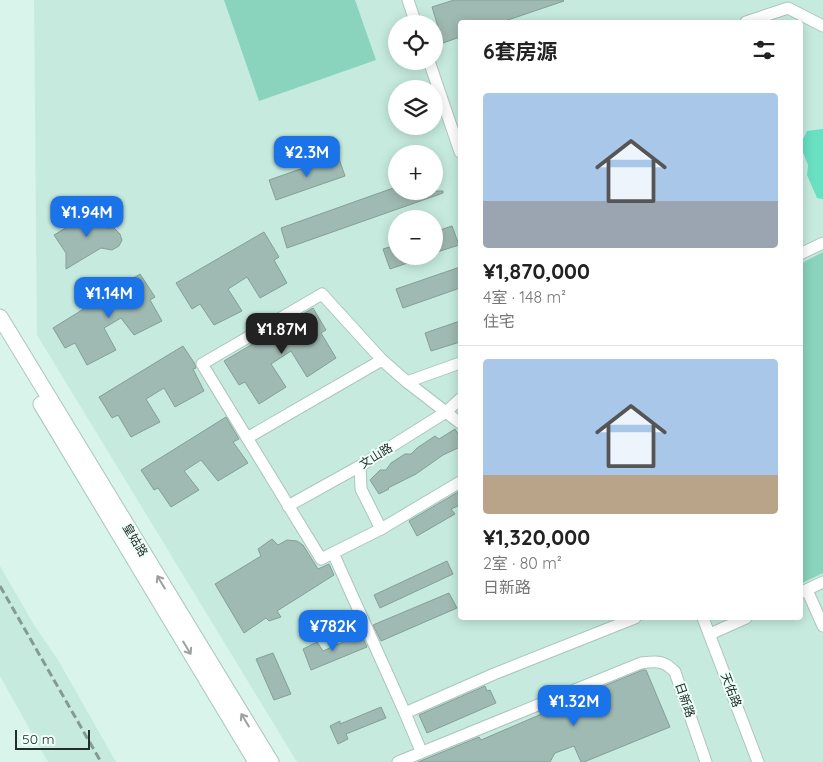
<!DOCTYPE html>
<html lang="zh">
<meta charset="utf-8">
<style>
body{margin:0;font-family:Quicksand,"Noto Sans SC",sans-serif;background:#f6f6f6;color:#222;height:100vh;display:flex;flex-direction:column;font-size:19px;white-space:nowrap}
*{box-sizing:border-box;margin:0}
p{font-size:16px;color:#767676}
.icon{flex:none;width:28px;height:28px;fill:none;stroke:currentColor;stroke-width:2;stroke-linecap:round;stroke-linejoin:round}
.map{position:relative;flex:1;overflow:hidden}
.side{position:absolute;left:458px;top:20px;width:345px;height:600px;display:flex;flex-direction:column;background:#fff;border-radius:5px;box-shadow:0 2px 12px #0003}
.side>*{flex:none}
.fabs{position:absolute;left:388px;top:15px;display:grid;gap:10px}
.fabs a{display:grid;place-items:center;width:55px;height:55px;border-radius:50%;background:#fff;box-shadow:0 2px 12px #0003;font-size:25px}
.scale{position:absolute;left:15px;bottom:12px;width:75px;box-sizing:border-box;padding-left:5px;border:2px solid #232e2b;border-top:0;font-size:14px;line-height:18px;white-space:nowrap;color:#232e2b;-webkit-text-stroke:4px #eefff9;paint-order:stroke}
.price{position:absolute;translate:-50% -42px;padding:0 11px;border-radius:10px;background:#1a73e8;color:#fff;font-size:16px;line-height:32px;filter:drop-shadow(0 1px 2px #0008)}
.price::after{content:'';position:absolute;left:50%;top:30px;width:15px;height:11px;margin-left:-8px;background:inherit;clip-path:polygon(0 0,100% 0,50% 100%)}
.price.on{background:#222;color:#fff}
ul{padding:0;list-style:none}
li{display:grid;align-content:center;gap:10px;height:265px;padding:0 25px}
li+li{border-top:1px solid #e0e0e0}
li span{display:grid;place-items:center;height:155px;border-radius:5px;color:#555}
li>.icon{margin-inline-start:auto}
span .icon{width:90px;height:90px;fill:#fffc;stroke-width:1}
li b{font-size:21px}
h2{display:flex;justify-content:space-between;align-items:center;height:60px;padding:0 25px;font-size:21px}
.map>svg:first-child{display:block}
.built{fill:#c6ebde;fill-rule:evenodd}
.green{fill:#8ad3bd}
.water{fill:#68e0c1}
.building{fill:#9fbab2;stroke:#849f96}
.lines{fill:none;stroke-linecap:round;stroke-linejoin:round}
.minor-casing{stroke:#aac6bd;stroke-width:13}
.tertiary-casing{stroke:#aac6bd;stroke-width:17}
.minor{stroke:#fff;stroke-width:11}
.tertiary{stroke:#fff;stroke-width:15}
.rail{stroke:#869a94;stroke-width:3;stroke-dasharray:8 4;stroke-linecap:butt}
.oneway{stroke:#9ca1a0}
.labels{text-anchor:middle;stroke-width:4;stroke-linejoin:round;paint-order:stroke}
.street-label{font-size:12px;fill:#232e2b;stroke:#eefff9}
</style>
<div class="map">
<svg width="823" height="762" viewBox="0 0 823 762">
<rect width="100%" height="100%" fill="#d8f4eb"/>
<g class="built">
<path d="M 34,0 L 823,0 L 823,762 L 297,762 L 37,335 ZM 460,22 L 800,22 L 800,618 L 460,618 ZM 396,24 L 434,24 L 434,61 L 396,61 ZM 396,89 L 434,89 L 434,126 L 396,126 ZM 396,154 L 434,154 L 434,191 L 396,191 ZM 396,219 L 434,219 L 434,256 L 396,256 Z"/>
<path d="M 0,566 L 34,625 L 58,660 L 116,762 L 48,762 L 0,676 Z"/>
</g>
<g class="green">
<path d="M 224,0 L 355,0 L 376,60 L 259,101 Z"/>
<path d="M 823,252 L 823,573 L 800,584 L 800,264 Z"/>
</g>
<path class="water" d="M 823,129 L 823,199 L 817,198 L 807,175 L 808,165 L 800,145 L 807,131 Z"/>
<g class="building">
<path d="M 454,0 L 563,0 L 564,1 L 502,22 L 460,22 L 460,37 L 443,43 L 432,7 Z"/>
<path d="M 338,156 L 345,176 L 276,200 L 269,180 Z"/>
<path d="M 396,187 L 396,191 L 443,191 L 443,193 L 287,248 L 281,228 Z"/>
<path d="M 96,210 L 106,228 L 114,228 L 120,234 L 122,240 L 119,246 L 112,250 L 101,248 L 66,269 L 66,253 L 54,235 Z"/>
<path d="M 452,226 L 459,245 L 434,253 L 434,232 Z"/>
<path d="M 264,232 L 279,257 L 274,260 L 287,283 L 260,298 L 247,277 L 228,289 L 242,311 L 214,325 L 200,304 L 192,309 L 176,283 Z"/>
<path d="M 396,245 L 396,256 L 422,256 L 422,258 L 390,269 L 383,249 Z"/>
<path d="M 460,267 L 460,288 L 403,308 L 396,289 Z"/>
<path d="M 140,274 L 155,297 L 150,300 L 162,321 L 134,335 L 121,318 L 104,328 L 116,350 L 87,365 L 75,343 L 65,348 L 53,328 Z"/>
<path d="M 313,308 L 326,330 L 321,333 L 336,358 L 307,377 L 291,351 L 271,364 L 286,387 L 259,404 L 245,382 L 239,385 L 224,361 Z"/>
<path d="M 460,321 L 460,342 L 431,351 L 425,333 Z"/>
<path d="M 183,346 L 195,364 L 196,368 L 193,369 L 204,391 L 175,407 L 164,388 L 146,399 L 160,422 L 131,437 L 118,415 L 112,418 L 99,397 Z"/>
<path d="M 226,417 L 239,439 L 233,442 L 248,463 L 218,481 L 201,460 L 184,471 L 199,490 L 171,507 L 158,488 L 154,490 L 141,470 Z"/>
<path d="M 455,429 L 460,437 L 460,447 L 443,455 L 416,474 L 388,488 L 389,489 L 379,494 L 370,480 L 380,470 L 386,470 L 391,463 L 405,454 L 411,454 L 417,448 L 435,436 L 439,439 Z"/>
<path d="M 458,492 L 460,496 L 460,505 L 451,509 L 455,514 L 417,536 L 409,521 Z"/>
<path d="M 272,539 L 278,545 L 287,540 L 297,541 L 303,545 L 318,569 L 329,564 L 334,575 L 277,611 L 281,617 L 269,621 L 266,618 L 244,633 L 215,584 L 261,556 L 258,549 Z"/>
<path d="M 447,561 L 453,574 L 380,608 L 374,595 Z"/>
<path d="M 449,593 L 457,608 L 381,641 L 373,625 Z"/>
<path d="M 361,634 L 367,647 L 311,670 L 303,649 L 317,642 L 323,651 Z"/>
<path d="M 273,653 L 291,694 L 274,700 L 256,659 Z"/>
<path d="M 643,670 L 646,670 L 670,727 L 584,762 L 581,762 L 574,746 L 555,753 L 550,762 L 418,762 L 479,737 L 481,740 L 558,707 L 557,705 Z"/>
<path d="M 485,686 L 487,691 L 490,690 L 496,703 L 427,733 L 419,715 Z"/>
<path d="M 381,707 L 386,718 L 346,734 L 348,739 L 338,744 L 330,726 L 340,721 L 340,724 Z"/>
</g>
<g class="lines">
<defs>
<g id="minor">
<path d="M 408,0 L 416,24"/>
<path d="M 746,22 L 788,8 L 823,26"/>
<path d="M 429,61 L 460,152"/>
<path d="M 800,254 L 823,243"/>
<path d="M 407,382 L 460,363"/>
<path d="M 247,438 L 382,360"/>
<path d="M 360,466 L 361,489 L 381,529 L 321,559 L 202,364 L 322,294 L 382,360 L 407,382 L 460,423"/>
<path d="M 288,506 L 360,466 L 446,412 L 460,399"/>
<path d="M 381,529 L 460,482"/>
<path d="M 333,553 L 405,713"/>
<path d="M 807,590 L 823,626"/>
<path d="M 800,593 L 823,582"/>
<path d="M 703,618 L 758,762"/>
<path d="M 710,634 L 746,618"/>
<path d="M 421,751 L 405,713 L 494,674 L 635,618"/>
<path d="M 398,762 L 641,663 C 657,661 664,660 675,672 L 706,762"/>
</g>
<g id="tertiary">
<path d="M 0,317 L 271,762"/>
<path d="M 41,404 L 256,762"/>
</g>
</defs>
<use href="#minor" class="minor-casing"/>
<use href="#tertiary" class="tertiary-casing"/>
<use href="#minor" class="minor"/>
<use href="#tertiary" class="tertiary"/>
<path class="rail" d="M 0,586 L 101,762"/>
</g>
<defs><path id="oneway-shaft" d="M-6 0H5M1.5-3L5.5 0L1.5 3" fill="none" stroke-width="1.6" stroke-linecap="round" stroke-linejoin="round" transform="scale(1.25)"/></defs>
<g class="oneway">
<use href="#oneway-shaft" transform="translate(161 582) rotate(-121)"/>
<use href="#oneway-shaft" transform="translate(187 648) rotate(59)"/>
<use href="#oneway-shaft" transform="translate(245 720) rotate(-121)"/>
</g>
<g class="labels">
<g class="street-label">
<text transform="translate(376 456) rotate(-32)" y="4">文山路</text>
<text transform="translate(135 540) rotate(59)" y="4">皇姑路</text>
<text transform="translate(731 690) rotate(69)" y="4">天佑路</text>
<text transform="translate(685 700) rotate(71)" y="4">日新路</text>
</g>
</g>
</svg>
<div class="fabs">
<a><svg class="icon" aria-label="locate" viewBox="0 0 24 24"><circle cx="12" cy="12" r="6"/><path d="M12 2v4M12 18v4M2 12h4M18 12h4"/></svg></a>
<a><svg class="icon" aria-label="layers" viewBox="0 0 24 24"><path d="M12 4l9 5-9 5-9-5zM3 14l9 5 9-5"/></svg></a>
<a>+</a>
<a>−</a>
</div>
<div class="scale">50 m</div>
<b class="price" style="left:307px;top:178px">¥2.3M</b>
<b class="price" style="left:87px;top:238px">¥1.94M</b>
<b class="price" style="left:109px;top:319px">¥1.14M</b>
<b class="price on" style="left:282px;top:355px">¥1.87M</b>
<b class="price" style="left:333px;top:652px">¥782K</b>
<b class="price" style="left:574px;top:727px">¥1.32M</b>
<section class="side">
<h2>6套房源<svg class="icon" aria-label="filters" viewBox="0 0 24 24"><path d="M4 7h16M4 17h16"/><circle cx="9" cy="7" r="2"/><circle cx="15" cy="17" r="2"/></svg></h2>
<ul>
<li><span style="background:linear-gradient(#a9c7e8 70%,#9aa5b1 0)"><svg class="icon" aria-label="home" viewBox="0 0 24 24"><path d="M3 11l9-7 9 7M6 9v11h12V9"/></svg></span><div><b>¥1,870,000</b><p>4室 · 148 m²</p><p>住宅</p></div></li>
<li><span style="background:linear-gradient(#a9c7e8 75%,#b9a48a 0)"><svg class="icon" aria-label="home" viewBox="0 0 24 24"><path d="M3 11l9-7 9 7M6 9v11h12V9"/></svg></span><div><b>¥1,320,000</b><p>2室 · 80 m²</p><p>日新路</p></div></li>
</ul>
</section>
</div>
